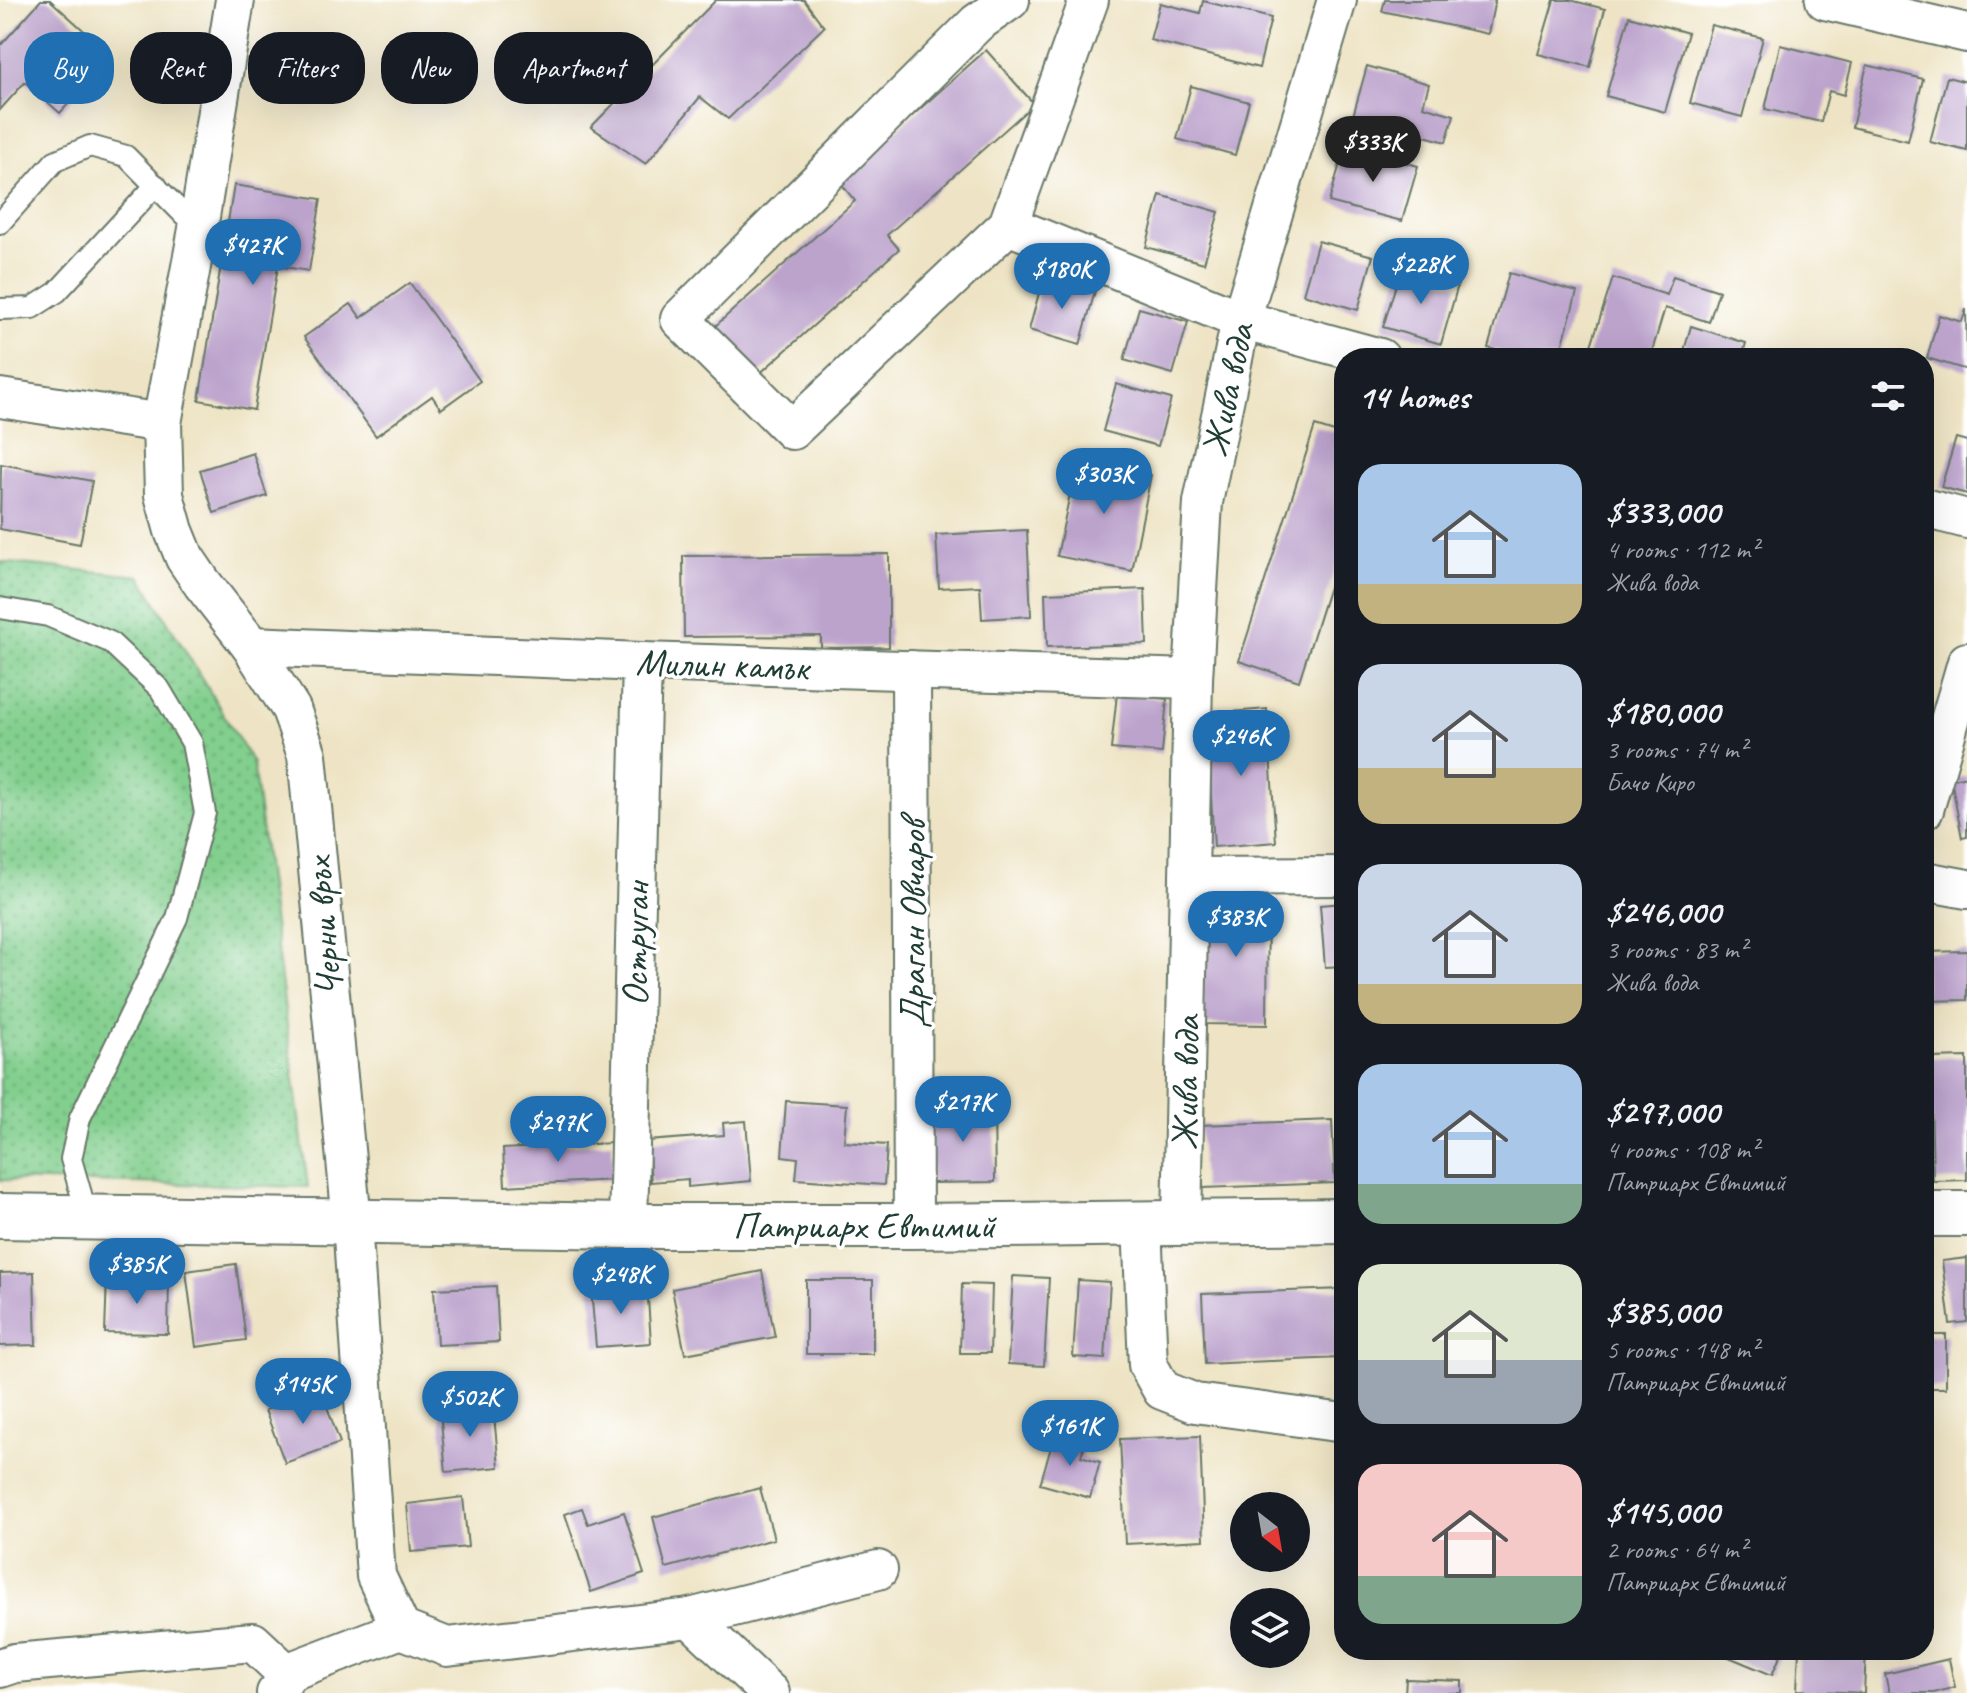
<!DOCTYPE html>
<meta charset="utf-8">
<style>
body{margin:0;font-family:Caveat,sans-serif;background:#20242c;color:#f1f3f6;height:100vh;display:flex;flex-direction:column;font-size:30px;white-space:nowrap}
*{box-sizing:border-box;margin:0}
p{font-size:26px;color:#9ea1a6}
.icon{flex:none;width:44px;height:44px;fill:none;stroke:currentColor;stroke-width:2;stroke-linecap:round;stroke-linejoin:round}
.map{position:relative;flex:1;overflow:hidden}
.drawer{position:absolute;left:1334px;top:348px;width:600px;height:1312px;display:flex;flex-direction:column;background:#171b24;border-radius:32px;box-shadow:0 8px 32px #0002}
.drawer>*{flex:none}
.banner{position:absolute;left:24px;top:32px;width:760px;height:72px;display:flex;gap:16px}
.needle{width:52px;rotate:149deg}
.fabs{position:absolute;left:1230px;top:1492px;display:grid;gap:16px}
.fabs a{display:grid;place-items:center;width:80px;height:80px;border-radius:50%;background:#171b24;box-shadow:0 8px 32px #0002;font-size:40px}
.price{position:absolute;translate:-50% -68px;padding:0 18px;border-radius:28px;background:#1f6fb2;color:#fff;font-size:26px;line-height:52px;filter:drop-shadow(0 2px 4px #0008)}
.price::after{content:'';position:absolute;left:50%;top:48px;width:24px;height:18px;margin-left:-12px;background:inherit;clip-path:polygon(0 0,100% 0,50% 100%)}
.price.on{background:#222;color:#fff}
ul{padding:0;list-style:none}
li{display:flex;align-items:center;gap:24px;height:200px;padding:0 24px}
li span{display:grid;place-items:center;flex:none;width:224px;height:160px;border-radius:24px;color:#555}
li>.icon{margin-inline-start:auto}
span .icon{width:96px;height:96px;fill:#fffc;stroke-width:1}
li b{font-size:34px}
h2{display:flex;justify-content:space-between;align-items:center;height:96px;padding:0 24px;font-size:34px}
.tag{padding:0 28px;border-radius:32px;background:#171b24;box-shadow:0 8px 32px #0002;font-size:28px;line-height:72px}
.tag.on{background:#1f6fb2;color:#fff}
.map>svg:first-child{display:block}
.park{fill:url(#park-dots);stroke:#508661;stroke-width:2}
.building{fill:#bca3cc}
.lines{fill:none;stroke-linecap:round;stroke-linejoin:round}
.lane-casing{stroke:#677767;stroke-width:24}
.street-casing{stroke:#677767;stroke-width:42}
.secondary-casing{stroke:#677767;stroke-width:48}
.lane{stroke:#fff;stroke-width:20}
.street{stroke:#fff;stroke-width:38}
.secondary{stroke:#fff;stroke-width:44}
.labels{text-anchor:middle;stroke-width:7;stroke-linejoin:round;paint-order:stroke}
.street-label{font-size:38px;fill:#1f3d34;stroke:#fff}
</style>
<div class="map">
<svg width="1967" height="1693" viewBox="0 0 1967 1693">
<defs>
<pattern id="park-dots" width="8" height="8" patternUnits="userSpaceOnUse" patternTransform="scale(2)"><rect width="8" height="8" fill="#82cf8e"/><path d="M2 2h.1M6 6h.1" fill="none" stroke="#6aa975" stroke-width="1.8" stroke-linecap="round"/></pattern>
</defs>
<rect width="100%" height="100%" fill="#fff"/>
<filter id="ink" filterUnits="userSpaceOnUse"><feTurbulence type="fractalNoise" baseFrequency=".0125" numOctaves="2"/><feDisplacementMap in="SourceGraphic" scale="16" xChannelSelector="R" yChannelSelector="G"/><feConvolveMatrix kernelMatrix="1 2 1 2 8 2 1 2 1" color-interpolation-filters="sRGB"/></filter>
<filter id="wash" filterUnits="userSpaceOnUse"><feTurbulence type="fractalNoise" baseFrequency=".006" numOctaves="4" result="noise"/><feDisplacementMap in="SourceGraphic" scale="32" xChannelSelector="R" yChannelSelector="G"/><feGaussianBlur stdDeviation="1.8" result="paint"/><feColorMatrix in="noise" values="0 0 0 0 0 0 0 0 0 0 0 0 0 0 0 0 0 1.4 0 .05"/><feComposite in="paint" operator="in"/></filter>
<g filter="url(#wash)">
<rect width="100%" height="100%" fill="#eee4c5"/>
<path class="park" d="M 0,562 L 140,576 L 253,763 L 308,1187 L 0,1180 Z"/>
<g id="blocks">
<g class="building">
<path d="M 41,0 L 50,0 L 112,56 L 60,113 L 25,82 L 0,110 L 0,46 Z"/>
<path d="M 716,0 L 804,0 L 824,27 L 728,119 L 700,97 L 646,164 L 591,127 Z"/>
<path d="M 1385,0 L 1495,0 L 1488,34 L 1382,11 Z"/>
<path d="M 1554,0 L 1570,0 L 1605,9 L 1590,67 L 1538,54 Z"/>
<path d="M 1203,1 L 1271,18 L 1259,68 L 1150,40 L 1160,3 L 1200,13 Z"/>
<path d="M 1629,16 L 1688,33 L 1665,112 L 1606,96 Z"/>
<path d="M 1711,25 L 1763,38 L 1742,117 L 1690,103 Z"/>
<path d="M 1780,45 L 1852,63 L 1844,95 L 1829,91 L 1821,122 L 1765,109 Z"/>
<path d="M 986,50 L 1034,104 L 887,235 L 899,249 L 757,376 L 713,328 L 855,201 L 839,181 Z"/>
<path d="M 1867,65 L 1923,79 L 1908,141 L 1852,127 Z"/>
<path d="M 1367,66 L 1429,84 L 1423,106 L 1454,115 L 1446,142 L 1353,116 Z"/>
<path d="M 1947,77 L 1967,82 L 1967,151 L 1930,142 Z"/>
<path d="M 1191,86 L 1249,102 L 1235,155 L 1177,139 Z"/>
<path d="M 1345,146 L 1418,166 L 1402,221 L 1329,202 Z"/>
<path d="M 234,185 L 321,199 L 309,271 L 278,266 L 254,410 L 199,400 Z"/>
<path d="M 1160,195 L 1219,212 L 1204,263 L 1146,247 Z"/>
<path d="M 1318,241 L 1373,256 L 1358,310 L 1303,294 Z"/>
<path d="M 1401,268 L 1458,285 L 1441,344 L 1383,327 Z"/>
<path d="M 1509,273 L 1577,292 L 1559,358 L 1525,358 L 1488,348 Z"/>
<path d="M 1673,276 L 1719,291 L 1709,322 L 1665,308 L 1650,358 L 1587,358 L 1613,278 L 1667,295 Z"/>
<path d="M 1043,278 L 1095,291 L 1080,345 L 1029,330 Z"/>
<path d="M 410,283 L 480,381 L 441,409 L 432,396 L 376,436 L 304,337 L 351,304 L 361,318 Z"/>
<path d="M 1139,308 L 1188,322 L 1173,374 L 1124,360 Z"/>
<path d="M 1966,309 L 1967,370 L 1927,358 L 1939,315 L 1962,322 Z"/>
<path d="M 1691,326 L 1746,343 L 1742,358 L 1682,358 Z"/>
<path d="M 1116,384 L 1171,399 L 1158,446 L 1103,431 Z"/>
<path d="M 1315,426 L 1344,435 L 1344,540 L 1299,681 L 1239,661 Z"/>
<path d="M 1956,438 L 1967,441 L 1967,494 L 1941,487 Z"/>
<path d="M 253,453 L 267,496 L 214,513 L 200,470 Z"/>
<path d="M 1077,460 L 1151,475 L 1132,571 L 1057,556 Z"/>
<path d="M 1,464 L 92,481 L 80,544 L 0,529 Z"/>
<path d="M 1027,530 L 1031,616 L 982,619 L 980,586 L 939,588 L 936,535 Z"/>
<path d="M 889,554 L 889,647 L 821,648 L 821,636 L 684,637 L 683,556 Z"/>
<path d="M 1145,589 L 1147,644 L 1047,647 L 1045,593 Z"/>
<path d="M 1117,694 L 1167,699 L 1162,753 L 1111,749 Z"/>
<path d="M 1267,709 L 1276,842 L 1214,847 L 1206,714 Z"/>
<path d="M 1967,776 L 1967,837 L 1962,838 L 1951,779 Z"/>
<path d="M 1205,893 L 1268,893 L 1267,1025 L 1203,1024 Z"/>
<path d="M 1344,903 L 1344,966 L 1325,967 L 1320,905 Z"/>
<path d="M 1967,951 L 1967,1000 L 1926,1001 L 1924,952 Z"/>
<path d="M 1967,1057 L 1967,1180 L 1933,1181 L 1930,1058 Z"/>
<path d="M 786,1101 L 847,1105 L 844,1142 L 887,1145 L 884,1185 L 796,1179 L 798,1158 L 782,1156 Z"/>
<path d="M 931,1106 L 994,1106 L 995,1182 L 931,1183 Z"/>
<path d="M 1332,1120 L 1335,1183 L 1203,1188 L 1200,1125 Z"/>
<path d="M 746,1121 L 751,1181 L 688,1187 L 688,1179 L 651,1182 L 648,1141 L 724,1135 L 723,1123 Z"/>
<path d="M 612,1143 L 613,1180 L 505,1186 L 503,1149 Z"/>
<path d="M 1967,1258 L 1967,1322 L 1950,1324 L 1942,1261 Z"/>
<path d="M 236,1264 L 246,1340 L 196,1347 L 186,1271 Z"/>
<path d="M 762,1271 L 775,1337 L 685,1354 L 672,1289 Z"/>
<path d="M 34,1272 L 36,1345 L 0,1346 L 0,1273 Z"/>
<path d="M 1013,1276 L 1049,1278 L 1044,1366 L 1008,1364 Z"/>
<path d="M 107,1277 L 169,1279 L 168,1334 L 105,1333 Z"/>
<rect x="806" y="1280" width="67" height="74"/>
<path d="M 1078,1280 L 1110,1282 L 1105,1359 L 1073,1357 Z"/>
<path d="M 647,1284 L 651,1343 L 596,1347 L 591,1289 Z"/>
<path d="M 962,1284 L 992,1285 L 990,1353 L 960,1353 Z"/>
<path d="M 496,1286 L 499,1342 L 437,1345 L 434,1289 Z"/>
<path d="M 1344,1289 L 1344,1323 L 1338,1323 L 1339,1358 L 1205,1364 L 1202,1294 Z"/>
<rect x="1924" y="1335" width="22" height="53"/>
<path d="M 321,1390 L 340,1443 L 285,1463 L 265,1410 Z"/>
<path d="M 493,1406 L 499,1467 L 446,1472 L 440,1411 Z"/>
<path d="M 1055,1434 L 1085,1443 L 1081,1456 L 1100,1462 L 1090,1498 L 1040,1484 Z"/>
<path d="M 1200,1436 L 1204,1540 L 1125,1544 L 1120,1439 Z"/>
<path d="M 760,1488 L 774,1539 L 666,1568 L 653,1517 Z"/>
<path d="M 463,1497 L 468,1547 L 411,1552 L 407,1504 Z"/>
<path d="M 582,1508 L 588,1524 L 624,1512 L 644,1574 L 591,1592 L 565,1514 Z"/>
<path d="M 1712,1650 L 1783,1650 L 1772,1675 Z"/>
<path d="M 1799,1650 L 1866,1650 L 1864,1693 L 1797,1690 Z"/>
<path d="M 1949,1659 L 1955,1687 L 1934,1693 L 1889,1693 L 1885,1674 Z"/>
<path d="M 1406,1679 L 1462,1681 L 1462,1693 L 1405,1693 Z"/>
</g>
</g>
</g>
<g filter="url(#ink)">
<use href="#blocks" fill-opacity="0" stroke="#677767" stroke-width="2"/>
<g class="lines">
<defs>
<g id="lane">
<path d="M 0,223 L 55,161 L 90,146 L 126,156 L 198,229"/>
<path d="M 0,309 L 32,308 L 57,292 L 156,185"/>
<path d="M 0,608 L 48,616 L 110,642 L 160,689 L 192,743 L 205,813 L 177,918 L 80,1118 L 71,1159 L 88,1218"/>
</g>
<g id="street">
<path d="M 235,0 L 198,229 L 162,423 L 164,495 L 174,531 L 185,558 L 202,583 L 251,646 L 291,709 L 307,755 L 352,1222 L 376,1576 L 401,1629 L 447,1647 L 690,1618 L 878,1570"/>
<path d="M 1010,0 L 977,23 L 680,319 L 792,430 L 1008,225 L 1089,0"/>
<path d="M 1825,0 L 1967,33"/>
<path d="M 1008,225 L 1241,320 L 1380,358"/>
<path d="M 0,398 L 162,423"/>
<path d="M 1924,508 L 1967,519"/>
<path d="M 251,646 L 642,662 L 1193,679"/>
<path d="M 911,670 L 913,1226"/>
<path d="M 1924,810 L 1967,662"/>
<path d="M 1189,877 L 1344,876"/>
<path d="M 1924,881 L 1967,889"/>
<path d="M 1142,1224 L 1148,1365 L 1162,1390 L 1195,1403 L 1344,1423"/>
<path d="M 1182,1224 L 1193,679 L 1203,502 L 1241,320 L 1337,0"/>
<path d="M 628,1226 L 642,662"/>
<path d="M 690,1618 L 770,1693"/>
<path d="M 0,1668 L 15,1663 L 253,1642 L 286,1673 L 279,1691 L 276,1693"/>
<path d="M 286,1673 L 401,1629"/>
</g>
<g id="secondary">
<path d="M 1924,1214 L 1967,1214"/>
<path d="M 0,1216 L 628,1226 L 913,1226 L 1344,1221"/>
</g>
</defs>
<use href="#lane" class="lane-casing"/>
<use href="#street" class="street-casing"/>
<use href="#secondary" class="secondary-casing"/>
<use href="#lane" class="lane"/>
<use href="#street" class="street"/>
<use href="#secondary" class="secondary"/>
</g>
</g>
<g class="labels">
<g class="street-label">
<text transform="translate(1227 390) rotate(-78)" y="13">Жива вода</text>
<text transform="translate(722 664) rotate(2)" y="13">Милин камък</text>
<text transform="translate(912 924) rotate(-90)" y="13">Драган Овчаров</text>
<text transform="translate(323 927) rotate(-95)" y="13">Черни връх</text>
<text transform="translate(635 944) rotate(-89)" y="13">Оструган</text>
<text transform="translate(1185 1083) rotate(-89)" y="13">Жива вода</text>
<text x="864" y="1238">Патриарх Евтимий</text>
</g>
</g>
</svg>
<div class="fabs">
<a><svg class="needle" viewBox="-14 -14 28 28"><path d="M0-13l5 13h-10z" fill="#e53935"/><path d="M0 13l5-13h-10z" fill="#9ea1a6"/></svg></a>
<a><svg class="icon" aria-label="layers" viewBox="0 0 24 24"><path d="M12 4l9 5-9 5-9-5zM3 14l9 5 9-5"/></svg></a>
</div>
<b class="price on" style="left:1373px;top:184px">$333K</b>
<b class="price" style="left:253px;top:287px">$427K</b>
<b class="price" style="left:1421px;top:306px">$228K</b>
<b class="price" style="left:1062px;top:311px">$180K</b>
<b class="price" style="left:1104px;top:516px">$303K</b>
<b class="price" style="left:1241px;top:778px">$246K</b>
<b class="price" style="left:1236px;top:959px">$383K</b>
<b class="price" style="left:963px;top:1144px">$217K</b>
<b class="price" style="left:558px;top:1164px">$297K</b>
<b class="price" style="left:137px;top:1306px">$385K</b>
<b class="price" style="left:621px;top:1316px">$248K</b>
<b class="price" style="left:303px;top:1426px">$145K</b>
<b class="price" style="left:470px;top:1439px">$502K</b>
<b class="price" style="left:1070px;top:1468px">$161K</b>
<div class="banner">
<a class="tag on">Buy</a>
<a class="tag">Rent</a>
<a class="tag">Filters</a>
<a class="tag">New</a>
<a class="tag">Apartment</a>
</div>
<section class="drawer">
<h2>14 homes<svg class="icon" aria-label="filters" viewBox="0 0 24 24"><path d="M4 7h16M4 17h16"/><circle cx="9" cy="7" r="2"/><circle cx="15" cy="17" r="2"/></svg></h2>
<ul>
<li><span style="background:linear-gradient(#a9c7e8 75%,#c2b280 0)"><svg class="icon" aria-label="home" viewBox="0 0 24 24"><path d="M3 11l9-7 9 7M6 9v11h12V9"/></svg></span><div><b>$333,000</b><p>4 rooms · 112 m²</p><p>Жива вода</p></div></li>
<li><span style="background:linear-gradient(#c9d6e8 65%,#c2b280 0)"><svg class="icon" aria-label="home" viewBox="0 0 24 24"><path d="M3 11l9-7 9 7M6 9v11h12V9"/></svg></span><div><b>$180,000</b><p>3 rooms · 74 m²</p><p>Бачо Киро</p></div></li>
<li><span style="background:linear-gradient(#c9d6e8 75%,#c2b280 0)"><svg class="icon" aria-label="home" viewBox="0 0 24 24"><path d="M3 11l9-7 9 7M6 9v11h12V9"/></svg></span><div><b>$246,000</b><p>3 rooms · 83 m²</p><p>Жива вода</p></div></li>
<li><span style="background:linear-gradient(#a9c7e8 75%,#7fa58c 0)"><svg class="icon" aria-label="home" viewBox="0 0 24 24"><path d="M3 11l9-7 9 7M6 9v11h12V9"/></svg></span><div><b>$297,000</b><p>4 rooms · 108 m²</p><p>Патриарх Евтимий</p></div></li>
<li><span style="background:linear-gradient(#dfe7d0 60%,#9aa5b1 0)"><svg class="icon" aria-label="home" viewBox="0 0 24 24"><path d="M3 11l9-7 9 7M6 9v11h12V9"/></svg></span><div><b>$385,000</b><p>5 rooms · 148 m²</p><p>Патриарх Евтимий</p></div></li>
<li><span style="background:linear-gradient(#f6c9c9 70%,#7fa58c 0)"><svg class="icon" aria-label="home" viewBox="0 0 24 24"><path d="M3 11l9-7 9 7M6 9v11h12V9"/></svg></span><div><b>$145,000</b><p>2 rooms · 64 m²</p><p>Патриарх Евтимий</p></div></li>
</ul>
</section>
</div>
